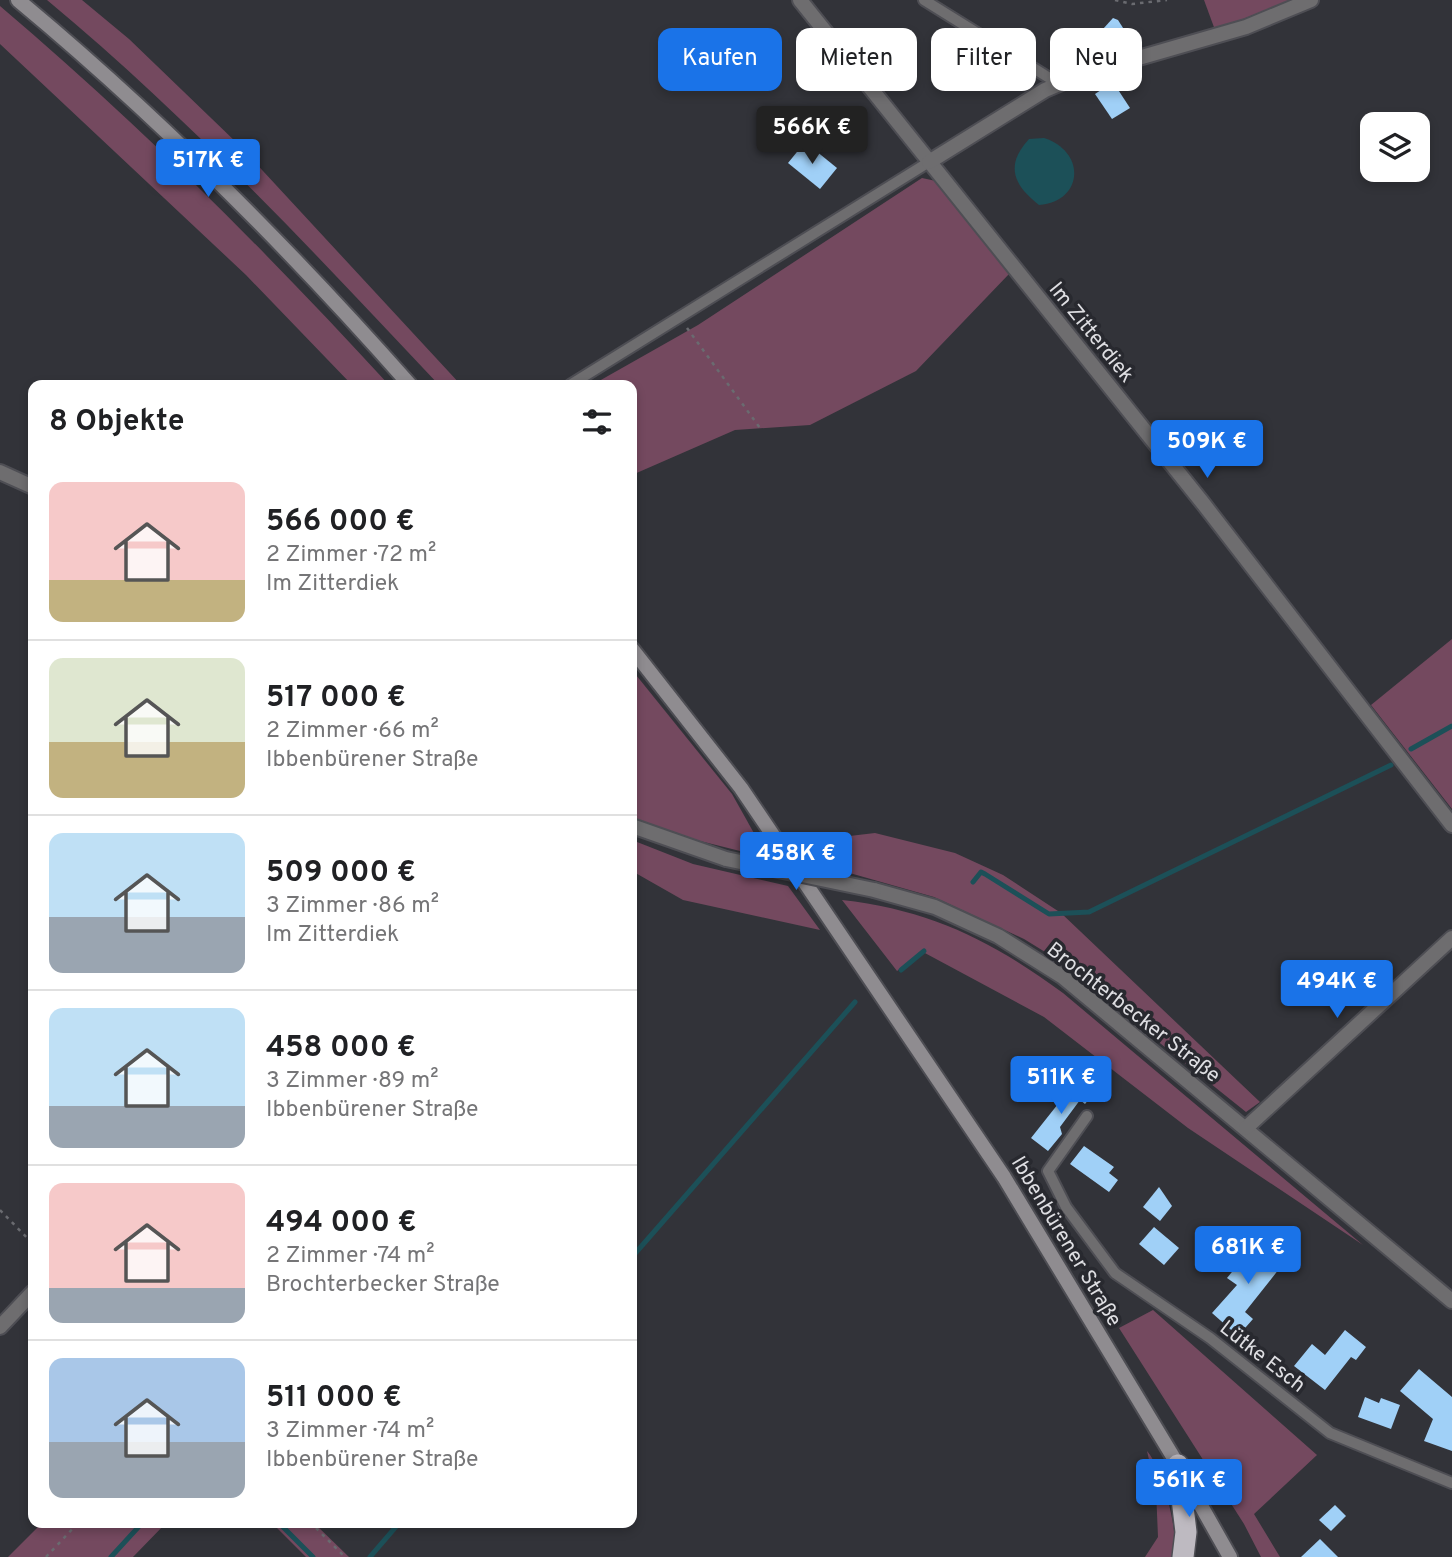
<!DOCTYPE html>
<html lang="de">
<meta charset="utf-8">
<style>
body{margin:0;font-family:Overpass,sans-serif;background:#f6f6f6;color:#202124;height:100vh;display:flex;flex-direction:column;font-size:26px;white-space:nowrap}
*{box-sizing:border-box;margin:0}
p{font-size:23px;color:#757577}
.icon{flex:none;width:38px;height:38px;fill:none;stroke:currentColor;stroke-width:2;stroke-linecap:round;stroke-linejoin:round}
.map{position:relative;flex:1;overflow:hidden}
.side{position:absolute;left:28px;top:380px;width:609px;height:1148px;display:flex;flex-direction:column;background:#fff;border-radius:14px;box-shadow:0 4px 10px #0003}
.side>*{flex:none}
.hud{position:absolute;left:658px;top:28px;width:665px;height:63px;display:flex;gap:14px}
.tools{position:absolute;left:1360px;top:112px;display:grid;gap:14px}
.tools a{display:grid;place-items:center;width:70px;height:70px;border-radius:14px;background:#fff;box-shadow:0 4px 10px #0003;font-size:35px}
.price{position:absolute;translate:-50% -60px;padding:0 16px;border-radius:7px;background:#1a73e8;color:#fff;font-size:23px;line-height:46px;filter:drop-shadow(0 2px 4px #0008)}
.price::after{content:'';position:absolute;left:50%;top:42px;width:21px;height:16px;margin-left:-10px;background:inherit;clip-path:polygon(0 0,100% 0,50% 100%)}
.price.on{background:#222;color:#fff}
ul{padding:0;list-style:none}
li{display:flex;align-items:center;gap:21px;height:175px;padding:0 21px}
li+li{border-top:2px solid #e0e0e0}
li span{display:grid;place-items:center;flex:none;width:196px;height:140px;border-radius:14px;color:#555}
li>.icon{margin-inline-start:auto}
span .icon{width:84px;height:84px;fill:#fffc;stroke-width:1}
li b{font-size:30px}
h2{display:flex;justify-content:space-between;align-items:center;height:84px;padding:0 21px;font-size:30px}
.tag{padding:0 24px;border-radius:14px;background:#fff;box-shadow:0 4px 10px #0003;font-size:24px;line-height:63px}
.tag.on{background:#1a73e8;color:#fff}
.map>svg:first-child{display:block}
.green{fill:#74495f}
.water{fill:#1c5058}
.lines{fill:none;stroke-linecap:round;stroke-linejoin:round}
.stream{stroke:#1c5058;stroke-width:5}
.building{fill:#a0d0f7}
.service-casing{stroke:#4e4e54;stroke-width:14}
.minor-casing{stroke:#4e4e54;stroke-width:18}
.secondary-casing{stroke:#4e4e54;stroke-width:18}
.motorway-casing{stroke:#4e4e54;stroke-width:24}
.path{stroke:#6a6b70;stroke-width:2.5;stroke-dasharray:3.5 5;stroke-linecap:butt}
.service{stroke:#6e6d6f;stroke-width:10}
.minor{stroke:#6e6d6f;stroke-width:14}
.secondary{stroke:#8f8c90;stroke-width:14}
.motorway{stroke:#bebac1;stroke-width:21}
.minor-bridge-casing{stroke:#4e4e54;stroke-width:18;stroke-linecap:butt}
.minor-bridge{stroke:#6e6d6f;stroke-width:14}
.labels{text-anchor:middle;stroke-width:7;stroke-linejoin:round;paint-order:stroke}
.street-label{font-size:21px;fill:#dedee2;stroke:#28292f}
</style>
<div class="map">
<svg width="1452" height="1557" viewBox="0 0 1452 1557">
<rect width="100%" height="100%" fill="#323339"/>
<g class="green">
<path d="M 47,0 L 82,0 L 129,39 L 238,144 L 461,385 L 439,385 C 314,252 188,117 47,0 Z"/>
<path d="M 1204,0 L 1292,0 L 1215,30 Z"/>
<path d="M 0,6 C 138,123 267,252 389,385 L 352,385 L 246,275 L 0,44 Z"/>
<path d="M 922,178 L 936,181 L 1009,274 L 916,371 L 810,425 L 735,430 L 632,475 L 632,385 L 592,385 L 698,325 Z"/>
<path d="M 1452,639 L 1452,809 L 1371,705 Z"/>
<path d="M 632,670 L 732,794 L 768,858 L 672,834 L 632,817 Z"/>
<path d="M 875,833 L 955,853 L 1003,875 L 1061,913 L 1260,1102 L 1246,1112 L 1050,955 L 1024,939 L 934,897 L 825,866 L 813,851 L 841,837 Z"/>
<path d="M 632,840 L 693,864 L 788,886 L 820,930 L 683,900 L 632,871 Z"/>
<path d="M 842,900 C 931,910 992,941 1063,993 L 1363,1245 L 1188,1128 L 1044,1017 L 923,952 L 897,971 Z"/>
<path d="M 1153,1310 L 1317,1455 L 1254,1514 L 1280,1557 L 1261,1557 L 1244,1524 L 1119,1328 Z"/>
<path d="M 1147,1451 C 1161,1466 1182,1537 1172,1557 L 1145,1557 L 1158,1537 L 1156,1490 Z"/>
<path d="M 42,1523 L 42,1522 L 166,1523 L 133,1557 L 8,1557 Z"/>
<path d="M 272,1523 L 314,1523 L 349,1557 L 306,1557 Z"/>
</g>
<path class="water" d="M 1044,138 C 1087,152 1083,202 1039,205 C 1013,185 1005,165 1029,139 Z"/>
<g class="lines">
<g class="stream">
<path d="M 1411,749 L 1452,726"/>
<path d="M 973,882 L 981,872 L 985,874 L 1049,914 L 1089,912 L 1391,765"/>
<path d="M 901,970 L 924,951"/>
<path d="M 632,1257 L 855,1002"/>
<path d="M 278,1522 L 313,1557"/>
<path d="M 111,1557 L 143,1522"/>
<path d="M 370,1557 L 400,1522"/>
</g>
</g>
<g class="building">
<path d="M 1113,18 L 1118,20 L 1130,39 L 1115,48 L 1103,29 Z"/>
<path d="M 1113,82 L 1130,108 L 1112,119 L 1095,94 Z"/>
<path d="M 805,142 L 837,168 L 820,189 L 788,163 Z"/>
<path d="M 1077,1080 L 1094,1093 L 1085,1104 L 1080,1100 L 1060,1127 L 1062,1134 L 1048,1151 L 1031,1138 Z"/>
<path d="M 1084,1146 L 1114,1167 L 1109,1173 L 1118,1180 L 1109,1192 L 1070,1164 Z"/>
<path d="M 1159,1187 L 1172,1206 L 1160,1221 L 1143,1207 Z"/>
<path d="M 1154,1227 L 1179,1248 L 1164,1265 L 1139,1244 Z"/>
<path d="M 1258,1240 L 1283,1259 L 1283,1264 L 1245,1312 L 1253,1319 L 1238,1336 L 1212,1313 L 1237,1285 L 1227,1278 Z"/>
<path d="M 1345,1330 L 1366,1347 L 1356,1360 L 1351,1357 L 1325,1390 L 1294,1366 L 1312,1344 L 1325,1355 Z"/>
<path d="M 1419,1369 L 1452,1397 L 1452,1451 L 1424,1441 L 1433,1419 L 1400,1391 Z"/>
<path d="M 1365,1397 L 1379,1403 L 1381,1398 L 1400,1405 L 1391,1429 L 1358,1417 Z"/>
<path d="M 1335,1505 L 1346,1516 L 1331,1531 L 1319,1520 Z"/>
<path d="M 1320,1539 L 1338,1557 L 1301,1557 Z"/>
</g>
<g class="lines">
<defs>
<g id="service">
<path d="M 924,0 L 1059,84"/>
<path d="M 570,385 L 929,162"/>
<path d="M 1087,1116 L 1048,1171 L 1066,1207 L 1115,1273 L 1210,1338 L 1330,1433 L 1452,1483"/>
</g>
<g id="minor">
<path d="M 800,0 L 1202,502 L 1452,825"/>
<path d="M 929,162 L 1045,90 L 1083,74 L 1246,27 L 1311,0"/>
<path d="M 0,472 L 33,487"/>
<path d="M 632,826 L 726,859"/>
<path d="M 874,890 L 935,907 L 998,936 L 1063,977 L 1452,1301"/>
<path d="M 1246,1128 L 1452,938"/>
<path d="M 0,1327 L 33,1292"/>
</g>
<g id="secondary">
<path d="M 18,0 C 159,117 289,248 410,385"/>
<path d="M 632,649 L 741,788 L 1004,1177 L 1178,1465 L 1230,1557"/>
</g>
<path id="motorway" d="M 1178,1465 L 1186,1532 L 1183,1557"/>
</defs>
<use href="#service" class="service-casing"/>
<use href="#minor" class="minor-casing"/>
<use href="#secondary" class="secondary-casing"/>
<use href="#motorway" class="motorway-casing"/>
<g class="path">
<path d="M 1115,0 L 1132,4 L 1167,0"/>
<path d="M 687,328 L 760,428"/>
<path d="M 0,1210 L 33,1244"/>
<path d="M 310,1522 L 345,1557"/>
<path d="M 46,1557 L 79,1522"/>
</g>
<use href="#service" class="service"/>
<use href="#minor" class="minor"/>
<use href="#secondary" class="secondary"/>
<use href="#motorway" class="motorway"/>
<defs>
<path id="minor-bridge" d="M 726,859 L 874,890"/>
</defs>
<use href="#minor-bridge" class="minor-bridge-casing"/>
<use href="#minor-bridge" class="minor-bridge"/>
</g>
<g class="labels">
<g class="street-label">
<text transform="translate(1092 332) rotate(51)" y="7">Im Zitterdiek</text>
<text transform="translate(1134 1012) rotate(38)" y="7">Brochterbecker Straße</text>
<text transform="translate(1067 1241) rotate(59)" y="7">Ibbenbürener Straße</text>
<text transform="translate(1263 1356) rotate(38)" y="7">Lütke Esch</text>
</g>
</g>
</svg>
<div class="tools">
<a><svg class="icon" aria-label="layers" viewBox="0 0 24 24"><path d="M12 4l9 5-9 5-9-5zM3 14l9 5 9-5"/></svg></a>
</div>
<b class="price on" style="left:812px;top:166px">566K €</b>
<b class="price" style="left:208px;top:199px">517K €</b>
<b class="price" style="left:1207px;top:480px">509K €</b>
<b class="price" style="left:796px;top:892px">458K €</b>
<b class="price" style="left:1337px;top:1020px">494K €</b>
<b class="price" style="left:1061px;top:1116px">511K €</b>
<b class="price" style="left:1248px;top:1286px">681K €</b>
<b class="price" style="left:1189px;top:1519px">561K €</b>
<div class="hud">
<a class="tag on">Kaufen</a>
<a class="tag">Mieten</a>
<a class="tag">Filter</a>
<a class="tag">Neu</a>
</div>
<section class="side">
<h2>8 Objekte<svg class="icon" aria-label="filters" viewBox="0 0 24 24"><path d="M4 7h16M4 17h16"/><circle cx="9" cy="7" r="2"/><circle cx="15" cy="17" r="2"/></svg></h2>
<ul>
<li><span style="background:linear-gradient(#f6c9c9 70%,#c2b280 0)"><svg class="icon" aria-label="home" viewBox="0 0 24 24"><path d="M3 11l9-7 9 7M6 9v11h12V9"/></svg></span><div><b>566 000 €</b><p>2 Zimmer · 72 m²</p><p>Im Zitterdiek</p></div></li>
<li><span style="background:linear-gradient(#dfe7d0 60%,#c2b280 0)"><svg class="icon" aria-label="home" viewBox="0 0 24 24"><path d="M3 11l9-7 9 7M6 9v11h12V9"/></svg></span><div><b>517 000 €</b><p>2 Zimmer · 66 m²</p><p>Ibbenbürener Straße</p></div></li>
<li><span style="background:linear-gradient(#bfe0f5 60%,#9aa5b1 0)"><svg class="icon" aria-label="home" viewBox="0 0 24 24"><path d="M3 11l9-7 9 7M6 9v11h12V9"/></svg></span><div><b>509 000 €</b><p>3 Zimmer · 86 m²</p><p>Im Zitterdiek</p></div></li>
<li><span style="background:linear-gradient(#bfe0f5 70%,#9aa5b1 0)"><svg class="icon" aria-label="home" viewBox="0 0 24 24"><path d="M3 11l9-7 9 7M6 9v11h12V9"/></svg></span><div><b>458 000 €</b><p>3 Zimmer · 89 m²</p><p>Ibbenbürener Straße</p></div></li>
<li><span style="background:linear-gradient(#f6c9c9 75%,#9aa5b1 0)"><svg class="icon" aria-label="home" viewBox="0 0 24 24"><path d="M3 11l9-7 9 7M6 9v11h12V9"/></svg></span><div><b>494 000 €</b><p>2 Zimmer · 74 m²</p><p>Brochterbecker Straße</p></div></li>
<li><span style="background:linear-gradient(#a9c7e8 60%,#9aa5b1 0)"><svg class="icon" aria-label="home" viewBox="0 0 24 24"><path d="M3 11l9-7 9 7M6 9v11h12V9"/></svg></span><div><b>511 000 €</b><p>3 Zimmer · 74 m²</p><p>Ibbenbürener Straße</p></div></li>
</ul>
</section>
</div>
